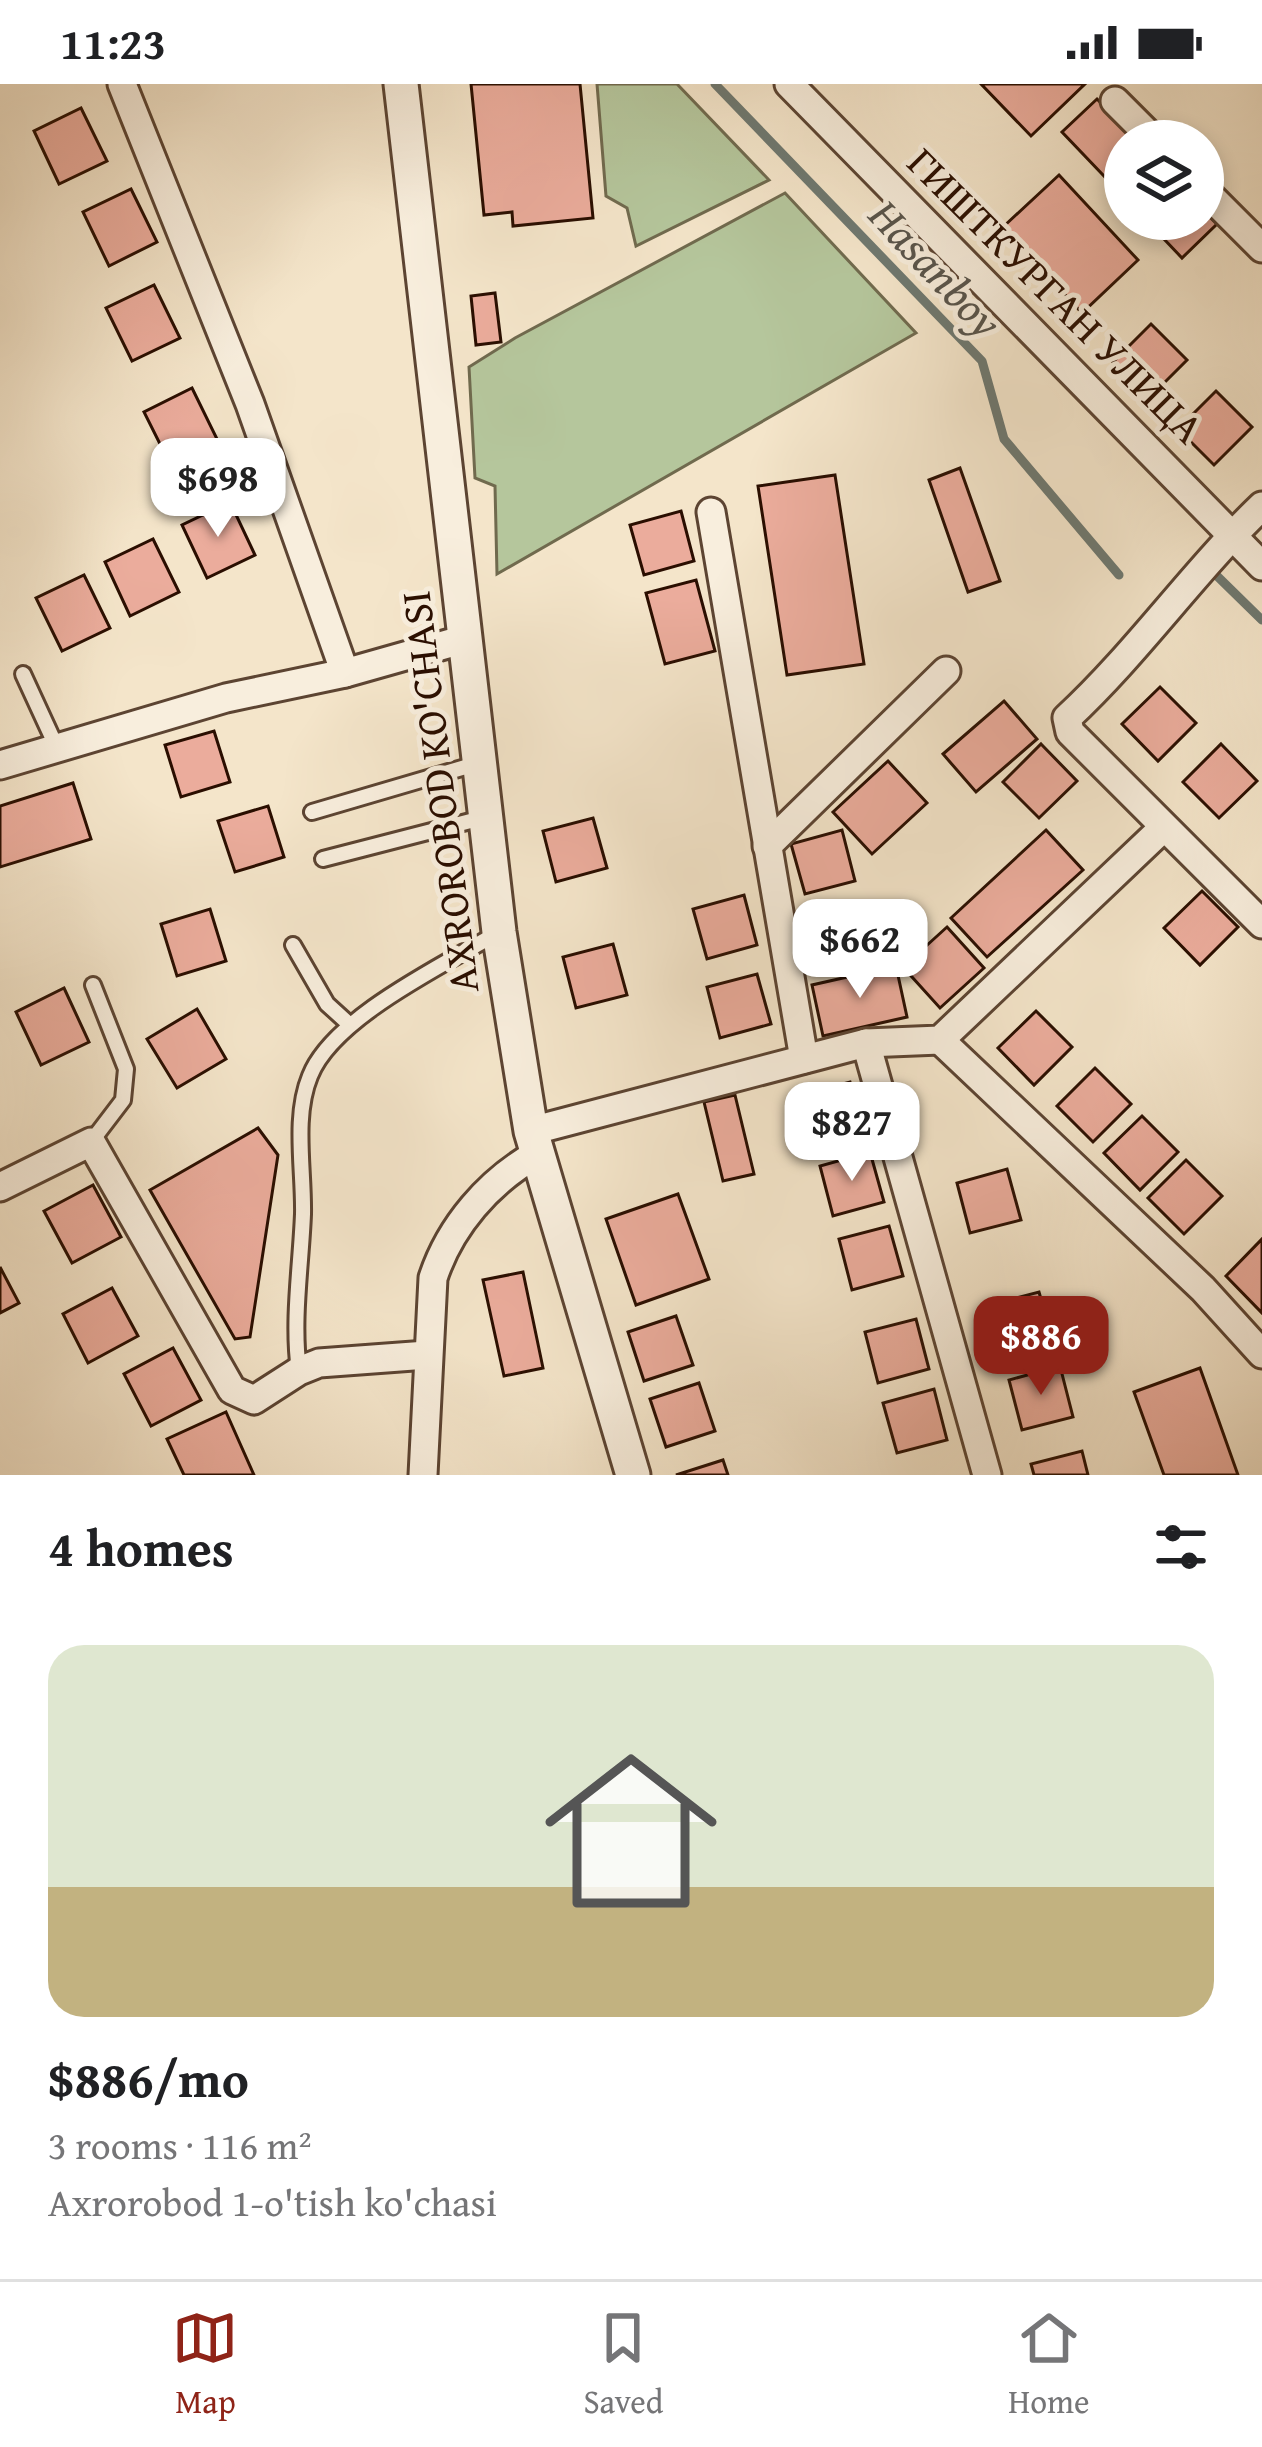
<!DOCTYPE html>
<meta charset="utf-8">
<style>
body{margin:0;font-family:"Gentium Book Plus",serif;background:#f6f6f6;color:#202124;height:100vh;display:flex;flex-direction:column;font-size:45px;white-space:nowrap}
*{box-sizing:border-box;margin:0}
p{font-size:39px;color:#757577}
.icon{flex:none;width:66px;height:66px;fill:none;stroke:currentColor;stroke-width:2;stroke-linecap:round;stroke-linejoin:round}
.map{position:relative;height:1391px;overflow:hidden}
.side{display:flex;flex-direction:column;background:#fff;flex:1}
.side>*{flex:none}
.buttons{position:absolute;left:1104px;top:36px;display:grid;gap:24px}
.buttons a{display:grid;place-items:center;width:120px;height:120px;border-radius:50%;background:#fff;box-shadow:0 6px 18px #0003;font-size:60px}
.price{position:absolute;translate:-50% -102px;padding:0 27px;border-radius:24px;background:#fff;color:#222;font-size:39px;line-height:78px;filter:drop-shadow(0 3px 6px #0008)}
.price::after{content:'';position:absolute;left:50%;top:72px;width:36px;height:27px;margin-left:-18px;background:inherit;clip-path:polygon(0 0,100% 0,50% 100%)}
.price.active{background:#8f2418;color:#fff}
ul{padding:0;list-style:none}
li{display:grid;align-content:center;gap:24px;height:636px;padding:0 48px}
li span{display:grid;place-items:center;height:372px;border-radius:36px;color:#555}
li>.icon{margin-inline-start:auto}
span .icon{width:216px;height:216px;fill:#fffc;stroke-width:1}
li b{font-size:51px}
h2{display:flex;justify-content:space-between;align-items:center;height:144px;padding:0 48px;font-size:51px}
.status{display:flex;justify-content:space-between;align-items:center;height:84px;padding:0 60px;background:#fff;direction:ltr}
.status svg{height:33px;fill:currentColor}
.menu{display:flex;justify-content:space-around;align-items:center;height:168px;border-top:3px solid #e0e0e0;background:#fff;font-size:33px;color:#757577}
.menu a{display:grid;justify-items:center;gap:6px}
.menu .active{color:#8f2418}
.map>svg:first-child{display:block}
.green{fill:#b5c69c;stroke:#706a4e;stroke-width:3}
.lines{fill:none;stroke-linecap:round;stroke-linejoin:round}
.stream{stroke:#6e7870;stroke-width:9}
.building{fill:#ebac9c;stroke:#2a0e00;stroke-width:3}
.service-casing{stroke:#5c4432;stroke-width:20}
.minor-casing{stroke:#5c4432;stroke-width:33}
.tertiary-casing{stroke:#5c4432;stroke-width:39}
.service{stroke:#f8eedd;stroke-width:14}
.minor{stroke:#f8eedd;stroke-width:27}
.tertiary{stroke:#f8eedd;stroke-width:33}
.labels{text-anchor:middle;stroke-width:10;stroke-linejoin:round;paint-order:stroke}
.street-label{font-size:42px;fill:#2a0e00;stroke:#f8eedd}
.water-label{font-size:45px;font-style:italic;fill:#58544b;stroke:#f8eedd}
</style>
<div class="status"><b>11:23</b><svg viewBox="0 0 49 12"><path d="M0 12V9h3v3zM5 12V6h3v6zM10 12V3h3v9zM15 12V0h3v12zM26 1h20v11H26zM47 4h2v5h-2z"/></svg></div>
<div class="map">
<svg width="1262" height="1391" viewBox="0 0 1262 1391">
<rect width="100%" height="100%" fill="#f4e5ca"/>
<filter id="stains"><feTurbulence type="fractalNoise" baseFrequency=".00167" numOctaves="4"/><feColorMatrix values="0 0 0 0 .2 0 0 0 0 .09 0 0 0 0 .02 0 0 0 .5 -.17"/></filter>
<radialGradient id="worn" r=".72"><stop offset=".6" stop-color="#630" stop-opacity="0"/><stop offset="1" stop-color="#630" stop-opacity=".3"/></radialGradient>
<g class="green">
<path d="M 597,0 L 677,0 L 769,96 L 636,162 L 627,124 L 606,112 Z"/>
<path d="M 785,109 L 916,249 L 497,490 L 495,402 L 475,394 L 469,283 L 515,254 Z"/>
</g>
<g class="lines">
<g class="stream">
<path d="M 715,0 L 982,277 L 1004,355 L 1119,491"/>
<path d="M 1214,489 L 1262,536"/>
</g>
</g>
<g class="building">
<path d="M 471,0 L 580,0 L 593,134 L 513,142 L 512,128 L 484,131 Z"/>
<path d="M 981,0 L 1085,0 L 1031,52 Z"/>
<path d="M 1097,15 L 1138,57 L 1125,57 L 1125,114 L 1062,48 Z"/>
<path d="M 81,24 L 107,77 L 59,100 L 34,47 Z"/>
<path d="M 1059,91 L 1138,176 L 1082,229 L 1003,143 Z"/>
<path d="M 131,105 L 157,158 L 109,182 L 83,128 Z"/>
<path d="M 1203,126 L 1217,140 L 1182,174 L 1145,135 L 1203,135 Z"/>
<path d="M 154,201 L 180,254 L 132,277 L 106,224 Z"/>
<path d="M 495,209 L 501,258 L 476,261 L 471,212 Z"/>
<path d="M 1151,240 L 1187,276 L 1149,314 L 1113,278 Z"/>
<path d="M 192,304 L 218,357 L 170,380 L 144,328 Z"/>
<path d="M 1216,307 L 1252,343 L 1214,381 L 1178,345 Z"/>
<path d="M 960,384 L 1000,497 L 968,508 L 929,396 Z"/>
<path d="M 835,391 L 864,580 L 787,591 L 758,402 Z"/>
<path d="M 230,418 L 255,471 L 207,494 L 182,441 Z"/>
<path d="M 681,427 L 694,477 L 644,491 L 630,441 Z"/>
<path d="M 153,455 L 179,508 L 130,532 L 105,478 Z"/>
<path d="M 84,491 L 110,544 L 62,567 L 36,514 Z"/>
<path d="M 696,496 L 715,567 L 665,580 L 646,509 Z"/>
<path d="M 1160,603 L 1196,639 L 1158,677 L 1122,640 Z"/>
<path d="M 1004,617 L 1037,655 L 976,708 L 943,670 Z"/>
<path d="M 214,647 L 230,698 L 181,713 L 165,661 Z"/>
<path d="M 1041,660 L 1077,697 L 1039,734 L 1003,698 Z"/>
<path d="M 1221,660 L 1257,697 L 1219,734 L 1183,698 Z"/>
<path d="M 888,677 L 927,719 L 872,770 L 833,728 Z"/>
<path d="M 73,699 L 91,755 L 0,783 L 0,722 Z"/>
<path d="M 268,722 L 284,773 L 235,788 L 218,737 Z"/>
<path d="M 593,734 L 607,784 L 556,798 L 543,747 Z"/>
<path d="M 842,746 L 855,797 L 805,810 L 791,760 Z"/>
<path d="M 1046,746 L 1083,786 L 987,873 L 951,834 Z"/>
<path d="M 1202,807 L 1238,843 L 1200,881 L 1164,844 Z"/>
<path d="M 744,811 L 757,861 L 707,875 L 693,825 Z"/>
<path d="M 210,825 L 226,877 L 177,892 L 161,840 Z"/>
<path d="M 947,843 L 984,884 L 940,924 L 903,883 Z"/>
<path d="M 613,860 L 627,911 L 576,924 L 563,873 Z"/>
<path d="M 896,882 L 907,933 L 823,952 L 812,901 Z"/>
<path d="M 757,890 L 771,940 L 720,954 L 707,903 Z"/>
<path d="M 64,904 L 89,958 L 41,981 L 16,928 Z"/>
<path d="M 197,925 L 226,975 L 177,1004 L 147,955 Z"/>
<path d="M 1036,927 L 1072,963 L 1034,1001 L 998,964 Z"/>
<path d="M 1095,984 L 1131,1020 L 1093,1058 L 1057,1022 Z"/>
<path d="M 850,998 L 864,1048 L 813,1062 L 800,1011 Z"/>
<path d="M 735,1011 L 754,1090 L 723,1097 L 704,1018 Z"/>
<path d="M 1142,1032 L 1178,1068 L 1140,1106 L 1104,1069 Z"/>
<path d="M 258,1044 L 278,1071 L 250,1253 L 235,1255 L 150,1106 Z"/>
<path d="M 870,1068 L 884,1118 L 833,1132 L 820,1082 Z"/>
<path d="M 1186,1076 L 1222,1112 L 1184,1150 L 1148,1114 Z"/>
<path d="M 1007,1085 L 1021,1136 L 970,1149 L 957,1099 Z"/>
<path d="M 93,1101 L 121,1153 L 72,1179 L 44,1127 Z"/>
<path d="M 678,1110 L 709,1195 L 636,1221 L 606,1135 Z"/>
<path d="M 889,1142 L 903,1192 L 852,1206 L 839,1155 Z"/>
<path d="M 1262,1155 L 1262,1229 L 1226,1192 Z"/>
<path d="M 0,1183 L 19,1219 L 0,1229 Z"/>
<path d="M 523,1188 L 543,1284 L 504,1292 L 483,1196 Z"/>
<path d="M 112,1204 L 138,1252 L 88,1279 L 63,1230 Z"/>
<path d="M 1039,1208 L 1053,1258 L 1002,1272 L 989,1221 Z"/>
<path d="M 676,1232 L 693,1281 L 644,1297 L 628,1248 Z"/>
<path d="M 916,1235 L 929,1285 L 878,1299 L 865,1248 Z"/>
<path d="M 173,1264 L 201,1316 L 151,1342 L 124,1290 Z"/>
<path d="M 1060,1282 L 1073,1333 L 1022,1346 L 1009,1296 Z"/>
<path d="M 1200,1284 L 1238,1391 L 1164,1391 L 1134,1308 Z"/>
<path d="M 699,1299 L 715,1347 L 666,1363 L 650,1315 Z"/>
<path d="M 934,1305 L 947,1356 L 897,1369 L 883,1319 Z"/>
<path d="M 226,1328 L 254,1391 L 184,1391 L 167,1355 Z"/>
<path d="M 1082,1367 L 1088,1391 L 1034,1391 L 1031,1380 Z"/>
<path d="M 723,1376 L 728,1391 L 676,1391 Z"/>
</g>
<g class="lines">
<defs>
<g id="service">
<path d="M 23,590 L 57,664"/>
<path d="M 312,728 L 479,679"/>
<path d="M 323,775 L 486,733"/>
<path d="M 293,861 L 327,920 L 349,940"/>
<path d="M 91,1058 L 123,1016 L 126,985 L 93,901"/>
<path d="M 299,1287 C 292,1236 301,1181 303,1130 C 304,1086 293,1033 310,992 C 333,933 446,880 499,848"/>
</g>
<g id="minor">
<path d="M 122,0 L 250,320 L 345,589"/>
<path d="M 789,0 L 1262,482"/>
<path d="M 1115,17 L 1155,57"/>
<path d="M 1203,105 L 1262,164"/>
<path d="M 1262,422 C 1193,488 1138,568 1067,634 L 1070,648 L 1262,840"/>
<path d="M 711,428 L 804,975"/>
<path d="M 0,681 L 226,614 L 345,589 L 465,555"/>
<path d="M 767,762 L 946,587"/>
<path d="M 940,956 L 1203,1205 L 1262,1270"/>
<path d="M 866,959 L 987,1391"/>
<path d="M 531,1047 L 866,959 L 940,956 L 1163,744"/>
<path d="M 0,1103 L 91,1058 L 232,1306 L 254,1316 L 299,1287 L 319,1279 L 427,1271"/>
<path d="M 423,1391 L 433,1194 C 450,1142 489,1097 537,1070"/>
</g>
<path id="tertiary" d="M 401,0 L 499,848 L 531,1047 L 633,1391"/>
</defs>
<use href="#service" class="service-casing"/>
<use href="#minor" class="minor-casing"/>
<use href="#tertiary" class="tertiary-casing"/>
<use href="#service" class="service"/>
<use href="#minor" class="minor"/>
<use href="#tertiary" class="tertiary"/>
</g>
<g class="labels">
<g class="street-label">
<text transform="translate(1056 211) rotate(45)" y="15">ГИШТКУРГАН УЛИЦА</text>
<text transform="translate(439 708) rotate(-97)" y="15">AXROROBOD KO'CHASI</text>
</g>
<g class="water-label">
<text transform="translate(936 184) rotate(47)" y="16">Hasanboy</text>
</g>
</g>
<rect width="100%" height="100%" filter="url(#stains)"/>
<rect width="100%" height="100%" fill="url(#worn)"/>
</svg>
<div class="buttons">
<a><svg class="icon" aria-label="layers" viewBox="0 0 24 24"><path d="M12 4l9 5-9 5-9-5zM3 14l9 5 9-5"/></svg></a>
</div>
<b class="price" style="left:218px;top:456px">$698</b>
<b class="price" style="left:860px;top:917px">$662</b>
<b class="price" style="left:852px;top:1100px">$827</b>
<b class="price active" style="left:1041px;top:1314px">$886</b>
</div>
<section class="side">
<h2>4 homes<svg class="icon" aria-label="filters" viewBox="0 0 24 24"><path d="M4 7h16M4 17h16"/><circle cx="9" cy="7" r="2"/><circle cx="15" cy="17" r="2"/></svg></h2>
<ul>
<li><span style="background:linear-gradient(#dfe7d0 65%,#c2b280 0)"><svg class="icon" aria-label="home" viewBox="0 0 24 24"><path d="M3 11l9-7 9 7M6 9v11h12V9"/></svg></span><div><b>$886/mo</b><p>3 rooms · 116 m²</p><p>Axrorobod 1-o'tish ko'chasi</p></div></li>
</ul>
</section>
<nav class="menu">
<a class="active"><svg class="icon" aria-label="map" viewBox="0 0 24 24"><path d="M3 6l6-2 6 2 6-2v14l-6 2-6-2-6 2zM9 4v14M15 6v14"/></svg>Map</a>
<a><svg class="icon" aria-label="saved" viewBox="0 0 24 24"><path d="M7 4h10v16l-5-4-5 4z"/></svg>Saved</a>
<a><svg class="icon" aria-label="home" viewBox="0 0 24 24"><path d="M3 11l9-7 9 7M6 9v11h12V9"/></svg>Home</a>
</nav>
